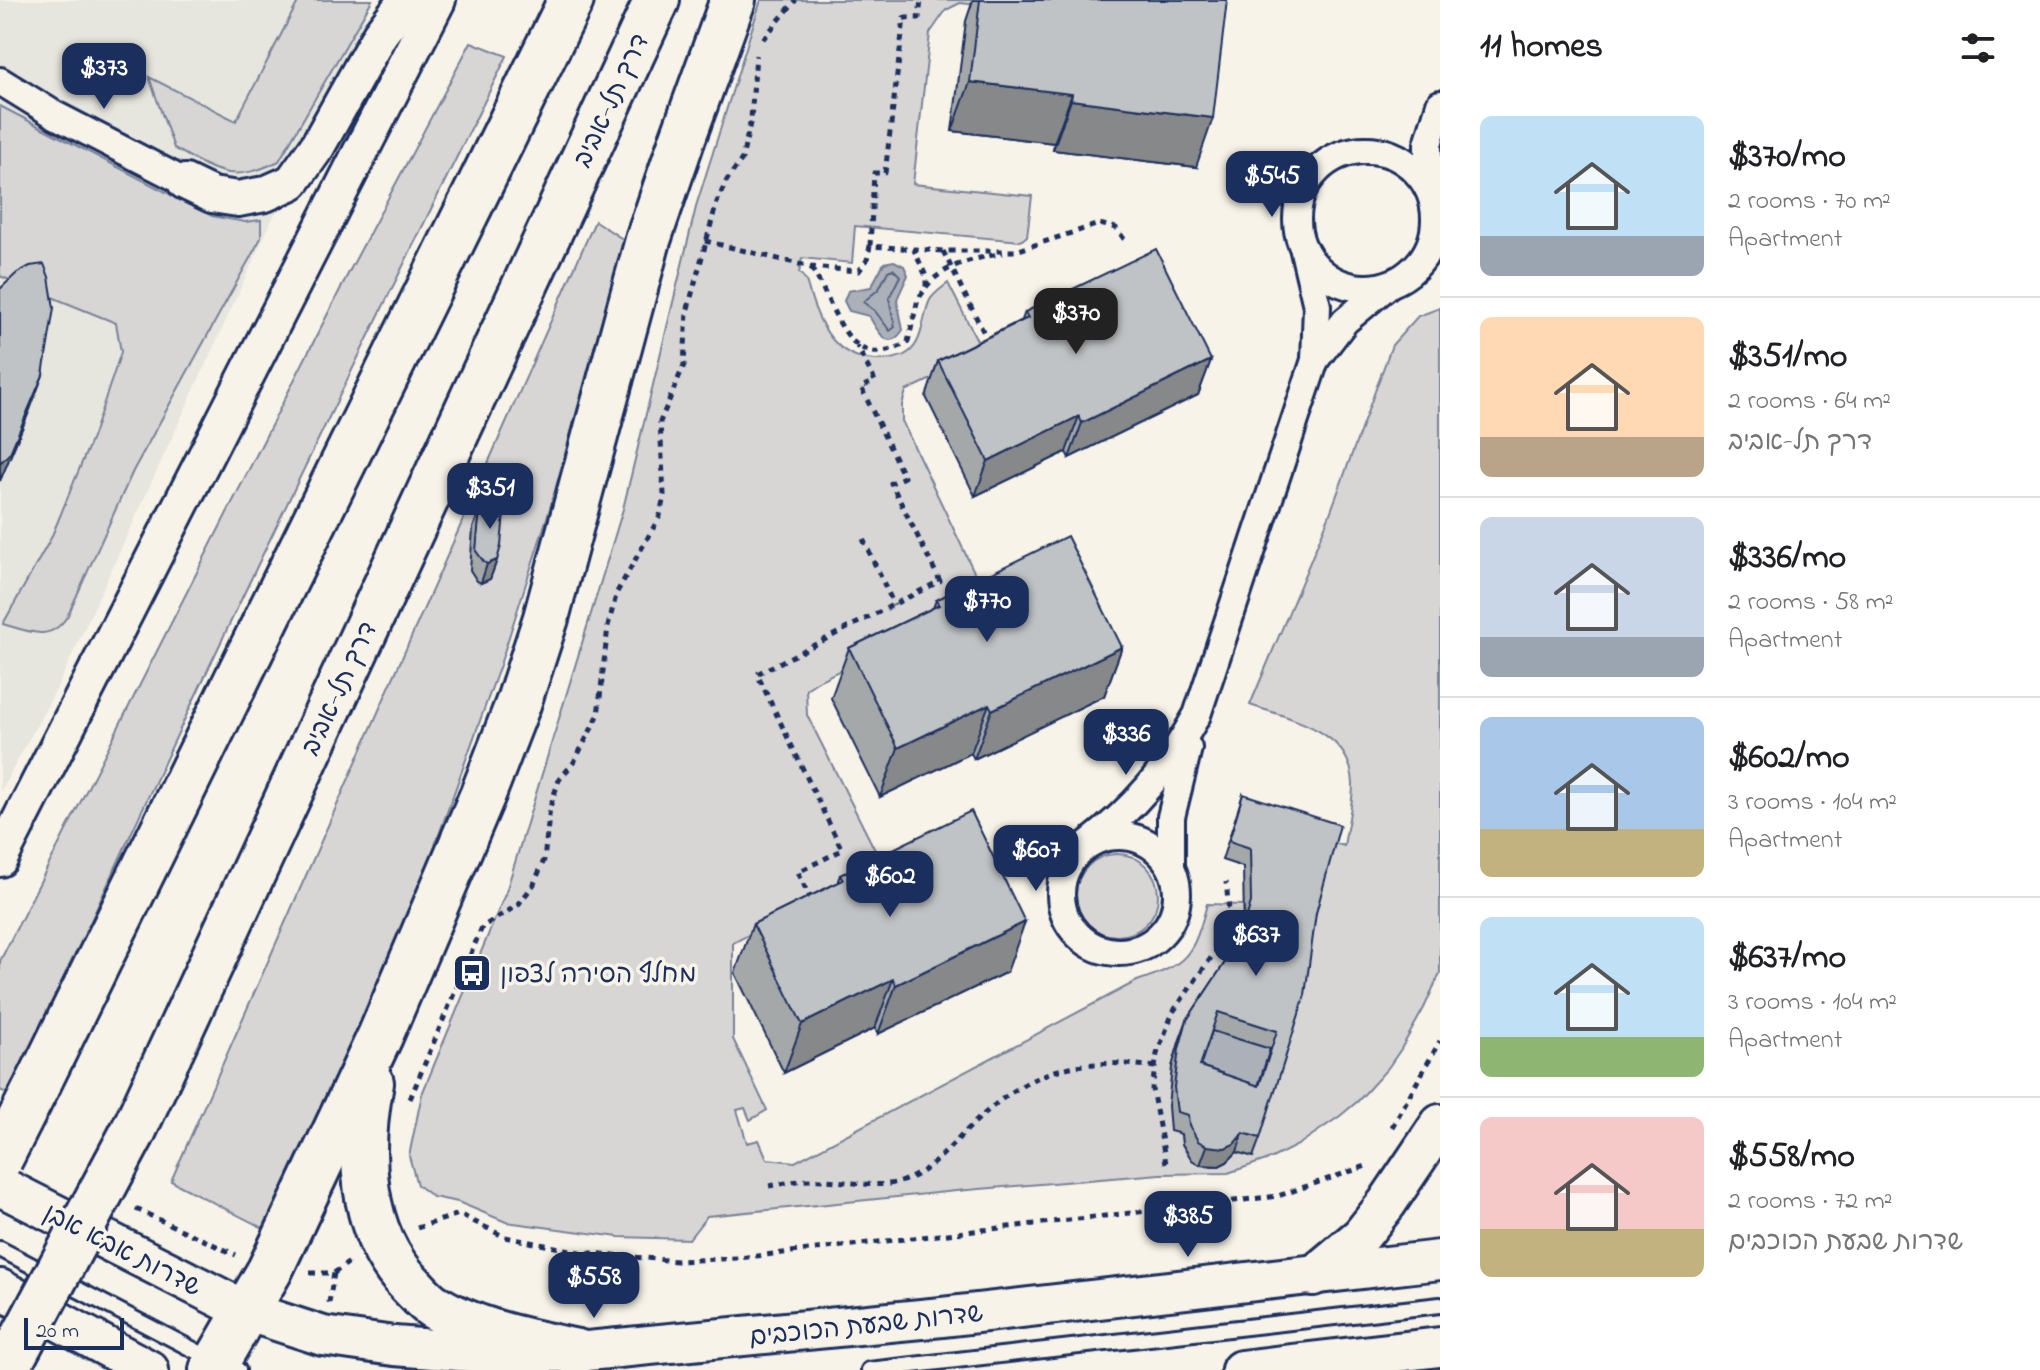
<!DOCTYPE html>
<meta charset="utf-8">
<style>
body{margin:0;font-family:"Indie Flower","Playpen Sans Hebrew",sans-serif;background:#f2f2f2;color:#202124;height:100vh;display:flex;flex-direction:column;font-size:30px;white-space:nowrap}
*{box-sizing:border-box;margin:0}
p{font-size:26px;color:#757577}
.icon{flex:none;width:44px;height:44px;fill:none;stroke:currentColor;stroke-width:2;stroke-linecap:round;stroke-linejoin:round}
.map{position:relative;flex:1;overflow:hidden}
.drawer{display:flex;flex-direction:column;background:#fff;width:600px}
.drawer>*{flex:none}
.scale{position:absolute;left:24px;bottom:20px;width:100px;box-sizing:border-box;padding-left:8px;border:4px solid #1b2f5e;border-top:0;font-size:22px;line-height:28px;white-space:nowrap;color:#1b2f5e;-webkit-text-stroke:6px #f7f3e8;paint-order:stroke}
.price{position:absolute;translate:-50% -68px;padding:0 18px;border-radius:16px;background:#1b2f5e;color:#fff;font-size:26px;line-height:52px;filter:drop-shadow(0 2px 4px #0008)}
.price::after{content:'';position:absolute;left:50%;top:48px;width:24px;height:18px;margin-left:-12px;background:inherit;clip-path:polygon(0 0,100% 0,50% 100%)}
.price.on{background:#222;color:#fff}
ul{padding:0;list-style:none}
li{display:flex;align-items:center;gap:24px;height:200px;padding:0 40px}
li+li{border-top:2px solid #e0e0e0}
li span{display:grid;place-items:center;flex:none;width:224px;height:160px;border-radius:12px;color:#555}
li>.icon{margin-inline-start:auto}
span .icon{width:96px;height:96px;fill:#fffc;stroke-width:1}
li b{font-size:34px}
h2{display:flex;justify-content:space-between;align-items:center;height:96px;padding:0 40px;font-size:34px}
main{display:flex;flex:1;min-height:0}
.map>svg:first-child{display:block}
.built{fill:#e6e5de}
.green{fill:#d7d6d4;stroke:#798299;stroke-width:2}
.water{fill:#acb0b9;stroke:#727c95;stroke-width:2}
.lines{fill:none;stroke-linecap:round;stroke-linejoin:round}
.shore{stroke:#556382;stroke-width:2}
.service-casing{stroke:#1b2f5e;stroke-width:20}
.minor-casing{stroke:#1b2f5e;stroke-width:32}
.tertiary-casing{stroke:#1b2f5e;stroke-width:40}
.secondary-casing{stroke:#1b2f5e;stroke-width:44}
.motorway-casing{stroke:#1b2f5e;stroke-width:50}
.path{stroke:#1b2f5e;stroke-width:5;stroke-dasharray:6 6;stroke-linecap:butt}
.service{stroke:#f7f3e8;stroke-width:14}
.minor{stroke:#f7f3e8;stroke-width:26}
.tertiary{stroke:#f7f3e8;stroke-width:34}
.secondary{stroke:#f7f3e8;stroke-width:38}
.motorway{stroke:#f7f3e8;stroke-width:44}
.motorway-bridge-casing{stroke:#1b2f5e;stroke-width:50;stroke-linecap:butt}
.motorway-bridge{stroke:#f7f3e8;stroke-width:44}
.wall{fill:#a5a8a9;stroke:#1b2f5e;stroke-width:2;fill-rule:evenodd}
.shaded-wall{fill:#86888a;stroke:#1b2f5e;stroke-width:2}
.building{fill:#c0c3c5;stroke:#1b2f5e;stroke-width:2;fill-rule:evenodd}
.labels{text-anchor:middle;stroke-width:7;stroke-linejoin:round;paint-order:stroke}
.street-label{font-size:26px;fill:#1b2f5e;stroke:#f7f3e8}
.poi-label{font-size:26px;fill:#1b2f5e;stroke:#f7f3e8;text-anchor:start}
</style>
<main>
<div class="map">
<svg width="1440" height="1370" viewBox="0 0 1440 1370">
<rect width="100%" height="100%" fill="#f7f3e8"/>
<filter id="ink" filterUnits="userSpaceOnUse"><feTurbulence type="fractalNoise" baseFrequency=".0125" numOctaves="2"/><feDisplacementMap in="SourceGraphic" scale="16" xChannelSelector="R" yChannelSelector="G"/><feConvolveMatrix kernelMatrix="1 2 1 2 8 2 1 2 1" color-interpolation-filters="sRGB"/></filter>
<g filter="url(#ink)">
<path class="built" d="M 0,0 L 373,0 L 57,688 L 0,792 Z"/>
<g class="green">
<path d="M 299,0 L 372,0 L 279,161 C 231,185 216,171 174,148 L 149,77 L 236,121 Z"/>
<path d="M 761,0 L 1138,0 L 1136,22 L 960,3 L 946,10 L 930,33 L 913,184 L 1032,196 L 1027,236 L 1021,241 L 855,226 L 852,263 L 802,258 L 799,273 C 807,278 807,285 810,294 C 819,324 834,354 867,359 C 880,361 899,360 909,352 C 924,340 922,316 930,300 C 933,294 942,288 948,283 L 984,354 L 906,391 L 902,405 L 902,421 L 987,599 L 820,680 L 806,689 L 807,715 L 882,864 L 733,943 L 733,1039 L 767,1110 L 750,1120 L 745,1108 L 737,1110 L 747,1143 L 759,1140 L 767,1159 L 795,1162 L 1137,981 C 1188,964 1193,956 1207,904 L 1243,905 L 1244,921 L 1238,945 L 1180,1039 L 1172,1067 L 1182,1144 L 1186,1152 L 1200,1164 L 1209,1167 L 1227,1162 L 1237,1152 L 1253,1156 L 1334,843 L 1344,846 C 1347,826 1353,804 1353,784 C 1351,730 1291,719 1250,705 L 1328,519 L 1392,345 L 1418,316 L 1440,308 L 1440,973 L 1424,1008 L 1401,1049 L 1388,1068 L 1358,1101 L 1340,1116 L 1298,1145 L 1272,1158 L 1228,1173 L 1160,1174 L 956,1191 L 707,1216 L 689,1239 L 619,1237 L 506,1222 L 458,1202 L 433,1197 L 417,1185 L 409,1156 L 422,1094 L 506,892 L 623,509 L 697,203 Z"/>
<path d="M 471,42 L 507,56 C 336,399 168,745 12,1096 L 0,1090 L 0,961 L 350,270 Z"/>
<path d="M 0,106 L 212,216 L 245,222 L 261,220 L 261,238 L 133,471 L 68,615 C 51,643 30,632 3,624 L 51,538 L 92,438 L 121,352 L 116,323 L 0,276 Z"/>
<path d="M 595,221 L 624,240 L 551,505 L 500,665 L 377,1007 L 265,1229 L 171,1181 Z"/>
<circle cx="1117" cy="895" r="41"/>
</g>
<g class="water">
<path d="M 894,261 L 904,266 L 908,275 L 897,299 L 903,330 C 887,354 877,329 869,316 L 849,311 L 844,301 L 848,291 L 871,287 L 884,263 Z"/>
<path d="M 1217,1002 L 1283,1023 L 1248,1130 L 1182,1107 Z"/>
</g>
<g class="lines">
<path class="shore" d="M 893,269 L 900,276 L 889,298 L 895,327 L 890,331 L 875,311 L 863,302 L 879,289 L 888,271 Z"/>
<defs>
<g id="service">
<path d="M 0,1249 L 217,1362 L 238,1370"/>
<path d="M 869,1370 L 1440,1305"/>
</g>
<g id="minor">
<path d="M 0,81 L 55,115 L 185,182"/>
<circle cx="1366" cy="219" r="69"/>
<path d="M 1428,188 L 1428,144 L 1440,104"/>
<path d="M 1315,360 L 1345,321 L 1387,286"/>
<circle cx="1119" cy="894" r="58"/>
<path d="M 1084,847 C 1137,806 1164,773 1197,715 L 1315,360 L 1317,306 L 1304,251"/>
<path d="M 1171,867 L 1171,817 L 1188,748"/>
</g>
<g id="tertiary">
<path d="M 185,182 L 212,195 L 238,199 L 265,194 L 292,182 L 317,147 L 380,34 L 406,0"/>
<path d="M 0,859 L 438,0"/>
</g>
<g id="secondary">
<path d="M 0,1186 L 246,1311 L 323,1336 L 394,1346 L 471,1352 L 577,1352 L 942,1317 L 1440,1260"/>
<path d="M 1313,1276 L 1361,1236 L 1387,1203 L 1440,1124"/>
<path d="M 0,1289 L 149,1370"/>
<path d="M 1241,1370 L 1440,1347"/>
</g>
<g id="motorway">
<path d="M 371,1083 C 358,1150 359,1232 411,1285 C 418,1292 424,1300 433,1306 C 477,1333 528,1341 577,1352"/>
<path d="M 38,1084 L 571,0"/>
<path d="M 133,1132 L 657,0"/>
<path d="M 212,1370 L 270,1270 L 381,1034 L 483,794 L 518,704 L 546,618 L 648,240 L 682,140 L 733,0"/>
</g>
</defs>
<use href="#service" class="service-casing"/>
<use href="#minor" class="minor-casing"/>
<use href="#tertiary" class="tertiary-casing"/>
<use href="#secondary" class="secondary-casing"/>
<use href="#motorway" class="motorway-casing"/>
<g class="path">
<path d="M 763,39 L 796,0"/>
<path d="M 705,241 L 811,267 L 859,271 L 867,260 L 870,246 L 943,251 L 1016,251 L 1099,224 L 1116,228 L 1127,243"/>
<path d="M 870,246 L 874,173 L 885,173 L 904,18 L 919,18 L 921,0"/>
<path d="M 943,251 L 989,343"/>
<path d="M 811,268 C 836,303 846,380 908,342 L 918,299 L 926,288 L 926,276 L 914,250"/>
<path d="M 926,287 C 945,264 974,259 1003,253"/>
<path d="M 863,539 L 894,605"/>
<path d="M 811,900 L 798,872 L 842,850 L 757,674 L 940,581 L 891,483 L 904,477 L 861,387 L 875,381 L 857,346"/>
<path d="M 410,1099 L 482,927 L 518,905 L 534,884 L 544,860 L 550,807 L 559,780 L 574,762 L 598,716 L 608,626 L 617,592 L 660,516 L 664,495 L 660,422 L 684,365 L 687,312 L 717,202 L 727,180 L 742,159 L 751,119 L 756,55"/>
<path d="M 1392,1127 L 1440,1041"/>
<path d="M 1166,1163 L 1152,1089 L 1157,1054 L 1173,1012 L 1220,945 L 1230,920 L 1226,882"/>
<path d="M 769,1186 C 783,1184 797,1180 811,1180 C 842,1178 878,1192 908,1179 C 932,1169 950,1147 968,1129 C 1028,1070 1072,1056 1155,1067"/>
<path d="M 136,1209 L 236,1255"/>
<path d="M 417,1228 L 459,1214 L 505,1237 L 580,1252 L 677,1261 L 739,1258 L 1278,1196 L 1369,1165"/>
<path d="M 310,1273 L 334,1273 L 352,1260"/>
<path d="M 329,1303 L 334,1273"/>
</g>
<use href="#service" class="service"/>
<use href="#minor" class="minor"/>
<use href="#tertiary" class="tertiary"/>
<use href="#secondary" class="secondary"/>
<use href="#motorway" class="motorway"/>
<defs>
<g id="motorway-bridge">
<path d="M 0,1159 L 38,1084"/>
<path d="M 6,1370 L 133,1132"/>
</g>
</defs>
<use href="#motorway-bridge" class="motorway-bridge-casing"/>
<use href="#motorway-bridge" class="motorway-bridge"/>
</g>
<g class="wall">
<path d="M 973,0 L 980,0 L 1196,167 L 1053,150 L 1054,143 L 952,131 L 966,21 Z"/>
<path d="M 1025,312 L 1211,360 L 1198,395 L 1069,458 L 1066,452 L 975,496 L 926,397 L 938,361 L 1022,320 Z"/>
<path d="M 480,509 L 497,560 L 490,579 L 481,583 L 477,581 L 470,570 L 473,528 Z"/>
<path d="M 936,600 L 1122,647 L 1104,696 L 974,759 L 971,753 L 880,797 L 831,698 L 849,648 L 933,608 Z"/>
<path d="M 1243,794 L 1316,913 L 1260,1138 L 1253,1157 L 1237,1152 L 1227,1162 L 1219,1166 L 1200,1165 L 1192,1160 L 1182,1144 L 1181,1134 L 1170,1131 L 1168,1106 L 1172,1067 L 1180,1039 L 1187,1020 L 1226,961 L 1241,933 L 1244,920 L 1243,867 L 1222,860 ZM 1212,1031 L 1270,1049 L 1258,1086 L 1200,1066 Z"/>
<path d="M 840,875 L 1007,972 L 878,1034 L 875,1028 L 784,1073 L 735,973 L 753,924 L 837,883 Z"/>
</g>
<g class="shaded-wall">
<path d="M 970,82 L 1072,94 L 1054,143 L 952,131 Z"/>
<path d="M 1071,100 L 1213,118 L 1196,167 L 1053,150 Z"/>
<path d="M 1211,360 L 1198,395 L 1069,458 L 1082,423 Z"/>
<path d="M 43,375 L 30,410 L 0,481 L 0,463 Z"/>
<path d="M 1079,416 L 1066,452 L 975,496 L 988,461 Z"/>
<path d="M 497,560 L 490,579 L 481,583 L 487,564 Z"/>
<path d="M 1122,647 L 1104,696 L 974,759 L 992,710 Z"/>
<path d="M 989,704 L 971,753 L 880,797 L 898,748 Z"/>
<path d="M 1025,922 L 1007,972 L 878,1034 L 896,985 Z"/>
<path d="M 893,979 L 875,1028 L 784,1073 L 802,1024 Z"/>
<path d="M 1243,1133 L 1237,1152 L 1227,1162 L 1219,1166 L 1200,1165 L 1207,1146 Z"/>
</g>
<g class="building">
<path d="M 980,0 L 1227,0 L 1213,118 L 1071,100 L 1072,94 L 970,82 Z"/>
<path d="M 1156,249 L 1211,360 L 1082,423 L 1079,416 L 988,461 L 938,361 L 1028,318 L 1025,312 Z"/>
<path d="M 44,264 L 49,277 L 54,308 L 43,375 L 10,453 L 0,463 L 0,289 L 17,273 L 30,266 Z"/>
<path d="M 493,494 L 504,512 L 501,546 L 497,560 L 487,564 L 484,562 L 476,551 L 480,509 Z"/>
<path d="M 1067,536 L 1122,647 L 992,710 L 989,704 L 898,748 L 849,648 L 939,605 L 936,600 Z"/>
<path d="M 1243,794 L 1340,825 L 1316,913 L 1305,995 L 1260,1138 L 1243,1133 L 1234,1144 L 1225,1148 L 1207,1146 L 1198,1141 L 1189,1125 L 1188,1115 L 1177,1112 L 1174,1087 L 1179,1049 L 1187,1020 L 1226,961 L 1244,926 L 1251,902 L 1250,848 L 1229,841 ZM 1218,1012 L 1277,1031 L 1259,1086 L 1200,1066 Z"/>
<path d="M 971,811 L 1025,922 L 896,985 L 893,979 L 802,1024 L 753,924 L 843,880 L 840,875 Z"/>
</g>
</g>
<defs>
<symbol id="bus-square" viewBox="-11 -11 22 22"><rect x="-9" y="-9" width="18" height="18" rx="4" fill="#1b2f5e" stroke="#f7f3e8"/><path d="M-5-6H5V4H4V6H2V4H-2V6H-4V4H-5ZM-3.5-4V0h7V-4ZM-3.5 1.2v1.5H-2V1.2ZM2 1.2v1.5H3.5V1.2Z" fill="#fff"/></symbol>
</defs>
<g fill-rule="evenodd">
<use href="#bus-square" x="450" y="951" width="44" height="44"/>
</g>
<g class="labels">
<g class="street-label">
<text transform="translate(610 100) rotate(-65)" y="9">דרך תל-אביב</text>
<text transform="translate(338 688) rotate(-65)" y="9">דרך תל-אביב</text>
<text transform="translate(123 1249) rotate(27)" y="9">שדרות אבא אבן</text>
<text transform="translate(866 1324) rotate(-6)" y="9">שדרות שבעת הכוכבים</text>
</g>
<g class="poi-label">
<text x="500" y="982">מחלף הסירה לצפון</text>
</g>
</g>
</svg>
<div class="scale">20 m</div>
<b class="price" style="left:104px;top:111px">$373</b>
<b class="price" style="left:1272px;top:219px">$545</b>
<b class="price on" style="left:1076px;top:356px">$370</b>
<b class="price" style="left:490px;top:531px">$351</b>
<b class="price" style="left:987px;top:644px">$770</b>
<b class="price" style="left:1126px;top:777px">$336</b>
<b class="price" style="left:1036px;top:893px">$607</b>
<b class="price" style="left:890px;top:919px">$602</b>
<b class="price" style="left:1256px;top:978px">$637</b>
<b class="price" style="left:1188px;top:1259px">$385</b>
<b class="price" style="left:594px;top:1320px">$558</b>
</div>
<section class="drawer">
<h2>11 homes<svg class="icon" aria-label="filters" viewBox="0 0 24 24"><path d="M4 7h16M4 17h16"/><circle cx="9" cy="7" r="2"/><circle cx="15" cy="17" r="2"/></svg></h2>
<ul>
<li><span style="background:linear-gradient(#bfe0f5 75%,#9aa5b1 0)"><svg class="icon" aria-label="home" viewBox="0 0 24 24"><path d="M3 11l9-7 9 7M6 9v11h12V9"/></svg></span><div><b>$370/mo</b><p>2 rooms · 70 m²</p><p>Apartment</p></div></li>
<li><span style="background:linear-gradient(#ffd9b3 75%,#b9a48a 0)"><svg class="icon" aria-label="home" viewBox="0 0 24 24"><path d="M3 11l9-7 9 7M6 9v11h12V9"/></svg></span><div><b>$351/mo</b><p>2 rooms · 64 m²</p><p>דרך תל-אביב</p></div></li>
<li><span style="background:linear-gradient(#c9d6e8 75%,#9aa5b1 0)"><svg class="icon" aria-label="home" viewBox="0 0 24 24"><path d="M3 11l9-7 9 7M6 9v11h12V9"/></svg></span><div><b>$336/mo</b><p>2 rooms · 58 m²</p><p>Apartment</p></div></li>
<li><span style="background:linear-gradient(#a9c7e8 70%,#c2b280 0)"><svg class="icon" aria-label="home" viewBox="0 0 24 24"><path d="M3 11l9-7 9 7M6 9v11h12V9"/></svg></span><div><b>$602/mo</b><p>3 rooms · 104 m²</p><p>Apartment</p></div></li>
<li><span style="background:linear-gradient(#bfe0f5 75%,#8fb573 0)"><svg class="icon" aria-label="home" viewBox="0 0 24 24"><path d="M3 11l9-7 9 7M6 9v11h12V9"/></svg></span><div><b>$637/mo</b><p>3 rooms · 104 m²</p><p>Apartment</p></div></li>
<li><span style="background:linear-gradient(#f6c9c9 70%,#c2b280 0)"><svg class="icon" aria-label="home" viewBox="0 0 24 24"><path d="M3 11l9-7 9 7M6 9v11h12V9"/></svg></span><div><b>$558/mo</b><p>2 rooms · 72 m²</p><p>שדרות שבעת הכוכבים</p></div></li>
</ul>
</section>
</main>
